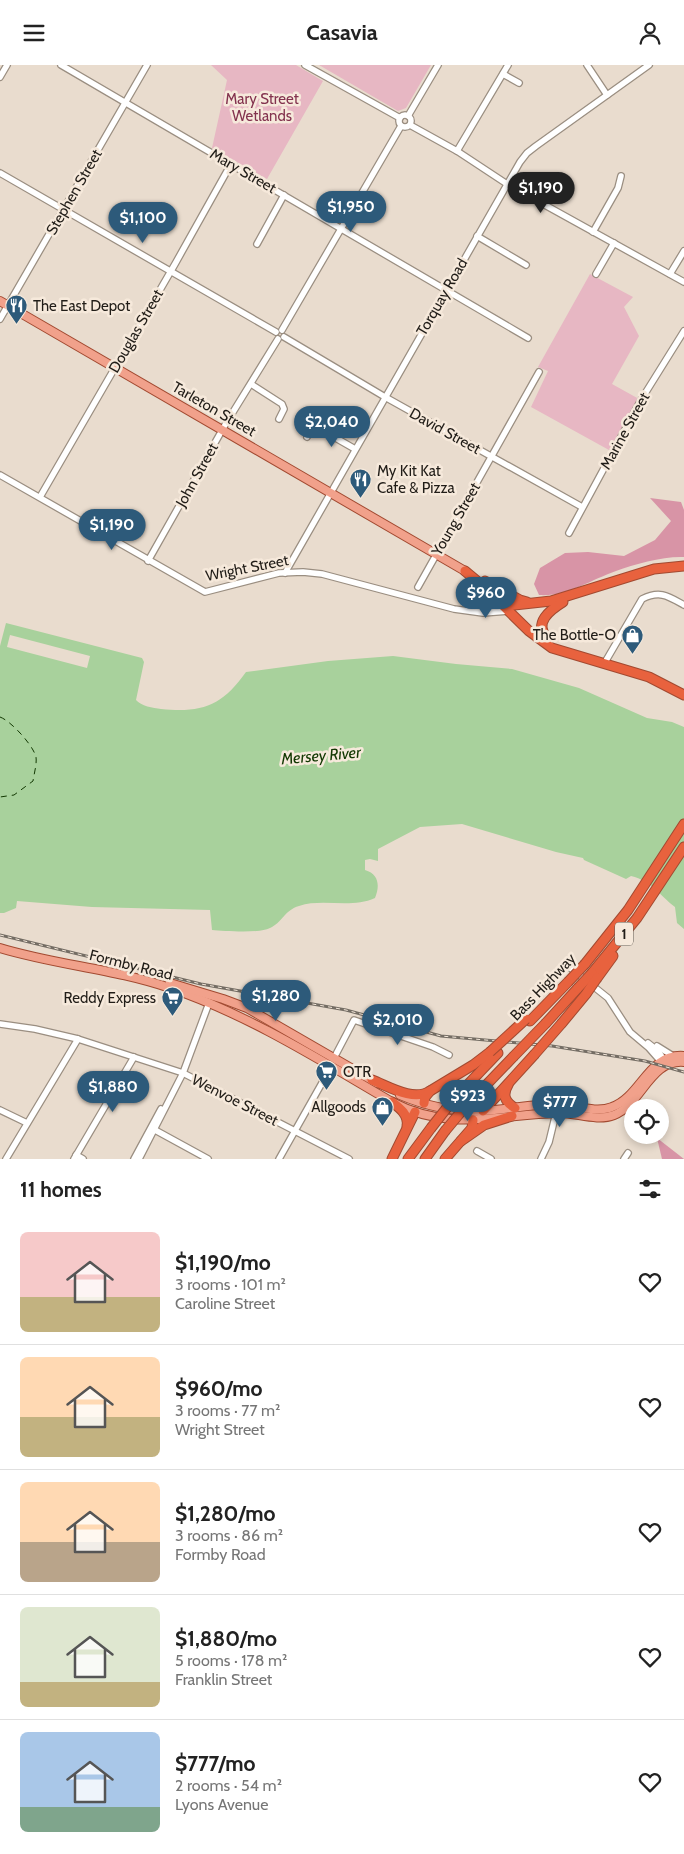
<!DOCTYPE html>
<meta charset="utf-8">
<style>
body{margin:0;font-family:Cabin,sans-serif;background:#f2f2f2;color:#222;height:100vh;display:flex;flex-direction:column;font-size:19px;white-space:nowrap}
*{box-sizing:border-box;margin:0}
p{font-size:16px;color:#767676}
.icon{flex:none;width:28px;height:28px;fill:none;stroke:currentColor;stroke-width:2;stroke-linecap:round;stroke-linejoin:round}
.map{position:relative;height:1094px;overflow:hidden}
.details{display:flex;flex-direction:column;background:#fff;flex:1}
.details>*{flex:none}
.fabs{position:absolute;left:624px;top:1034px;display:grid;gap:10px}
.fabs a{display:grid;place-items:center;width:45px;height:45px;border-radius:50%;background:#fff;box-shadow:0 2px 8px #0003;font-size:25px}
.price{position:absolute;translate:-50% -42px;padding:0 11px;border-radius:18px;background:#2d5a7a;color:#fff;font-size:16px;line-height:32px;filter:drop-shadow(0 1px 2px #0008)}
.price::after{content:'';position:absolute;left:50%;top:30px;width:15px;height:11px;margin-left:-8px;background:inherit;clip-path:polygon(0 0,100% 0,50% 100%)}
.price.on{background:#222;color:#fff}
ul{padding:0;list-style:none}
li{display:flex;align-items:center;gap:15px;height:125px;padding:0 20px}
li+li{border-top:1px solid #e0e0e0}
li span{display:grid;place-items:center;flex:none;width:140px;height:100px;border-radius:8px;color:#555}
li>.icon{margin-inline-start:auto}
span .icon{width:60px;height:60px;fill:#fffc;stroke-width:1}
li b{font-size:21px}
h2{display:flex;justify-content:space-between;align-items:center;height:60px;padding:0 20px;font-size:21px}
header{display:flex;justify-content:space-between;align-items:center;height:65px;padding:0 20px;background:#fff;font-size:22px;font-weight:700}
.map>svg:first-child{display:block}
.green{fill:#e7b7c3}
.forest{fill:#d894a6}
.water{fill:#a8d19c}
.pier{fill:#e9dcce}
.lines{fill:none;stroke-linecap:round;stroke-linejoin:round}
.ferry{stroke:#123802;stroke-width:1;stroke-dasharray:6 5;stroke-linecap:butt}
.minor-casing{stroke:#9a8e81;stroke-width:8}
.major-casing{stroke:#a24a31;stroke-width:10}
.highway-casing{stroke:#a24a31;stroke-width:11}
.minor{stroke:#fff;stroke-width:5.5}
.major{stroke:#f1a18b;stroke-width:8}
.highway{stroke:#e8623e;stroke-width:9}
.rail-casing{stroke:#746d64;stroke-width:3}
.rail{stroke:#f6e9db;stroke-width:1;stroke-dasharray:4;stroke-linecap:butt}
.highway-bridge-casing{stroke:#a24a31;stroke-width:11;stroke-linecap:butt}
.highway-bridge{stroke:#e8623e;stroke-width:9}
.labels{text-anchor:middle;stroke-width:5;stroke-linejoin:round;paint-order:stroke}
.shield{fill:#f6e9db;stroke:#615a52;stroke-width:1}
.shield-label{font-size:14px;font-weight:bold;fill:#211d18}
.park-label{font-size:15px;fill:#83324e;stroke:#f6e9db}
.street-label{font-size:15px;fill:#211d18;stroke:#f6e9db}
.poi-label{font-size:15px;fill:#211d18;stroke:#f6e9db;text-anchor:start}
.water-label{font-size:16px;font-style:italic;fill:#123802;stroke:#f6e9db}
</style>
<header><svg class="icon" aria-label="menu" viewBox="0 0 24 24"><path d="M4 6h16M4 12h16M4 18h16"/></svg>Casavia<svg class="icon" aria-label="person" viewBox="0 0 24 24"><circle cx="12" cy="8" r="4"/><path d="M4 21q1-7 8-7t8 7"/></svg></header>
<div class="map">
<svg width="684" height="1094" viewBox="0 0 684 1094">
<rect width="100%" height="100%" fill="#e9dcce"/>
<g class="green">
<path d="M 211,0 L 296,0 L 323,16 L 267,114 L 212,83 L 227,15 Z"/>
<path d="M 319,0 L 431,0 L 406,43 L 398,46 Z"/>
<path d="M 590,209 L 633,232 L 624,242 L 639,271 L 612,319 L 639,334 L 609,385 L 531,342 L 548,306 L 538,302 Z"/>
</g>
<g class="forest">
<path d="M 650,433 L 681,437 L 684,445 L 684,492 C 664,491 635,499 616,506 C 590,515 567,532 539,530 L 534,519 L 540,503 L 565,488 L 588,487 L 624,491 L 655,475 L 671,456 Z"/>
<path d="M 657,1073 L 684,1094 L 662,1094 Z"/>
</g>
<path class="water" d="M 6,558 L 142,593 L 144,597 L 136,635 C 141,641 153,643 161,644 C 202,648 222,641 246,607 L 328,596 L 393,591 L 456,599 L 512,604 L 579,623 L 647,653 L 672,657 L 684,662 L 684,864 L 677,858 L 675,842 C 659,830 652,816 631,811 L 626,814 L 584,795 L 583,793 L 556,787 L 462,759 L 420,762 L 378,784 L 378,796 L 370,794 L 365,795 L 365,805 C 379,809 380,821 375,833 C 351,844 323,833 299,841 C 285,845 283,856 272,862 C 262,869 225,866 212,865 L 210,845 L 92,842 L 17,836 L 16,843 L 4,848 L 0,848 L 0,581 Z"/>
<path class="pier" d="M 10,570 L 90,591 L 87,603 L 7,582 Z"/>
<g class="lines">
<path class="ferry" d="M 0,652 C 11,656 33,680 36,692 C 37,699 34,709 33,716 L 14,730 L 0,732"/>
<defs>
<g id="minor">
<path d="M 61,0 L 528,273"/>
<path d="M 305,0 L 400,53"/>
<path d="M 587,0 L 607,30"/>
<path d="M 503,9 L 519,18"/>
<path d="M 0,12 L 7,0"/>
<circle cx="405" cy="56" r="6"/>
<path d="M 408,51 L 438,0"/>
<path d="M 410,60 L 457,86 L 507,119 L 684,217"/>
<path d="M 457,86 L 508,0"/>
<path d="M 0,108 L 276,267"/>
<path d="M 593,167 L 618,123 L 621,111"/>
<path d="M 477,171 L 526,200"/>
<path d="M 257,179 L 284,130"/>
<path d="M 596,209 L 614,178"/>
<path d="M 670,209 L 684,186"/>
<path d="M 0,254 L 147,0"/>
<path d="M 282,265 L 401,61"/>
<path d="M 284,272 L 385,332 L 582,442"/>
<path d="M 251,319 L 282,339 L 284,344 L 279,354"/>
<path d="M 307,372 L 313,360 L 355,384"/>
<path d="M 0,410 L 205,527 L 279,508 L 303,507 L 322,509 L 454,544 L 483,548 L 509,546"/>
<path d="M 40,432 L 175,199 L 231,99"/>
<path d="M 569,468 L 641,335 L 684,266"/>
<path d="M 148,496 L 225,360 L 278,274"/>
<path d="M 285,508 L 520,97 L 527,88 L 536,81 L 649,0"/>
<path d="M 418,522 L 539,307"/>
<path d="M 477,544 L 505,541"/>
<path d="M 604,599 L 642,534 C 660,525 668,531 684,540"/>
<path d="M 568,901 L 608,933 L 630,967 L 649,983 L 663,999"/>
<path d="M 0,959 L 35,964 L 78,974 L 183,1008 L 349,1094"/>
<path d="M 648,978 L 658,986 L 666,998"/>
<path d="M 657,981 L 673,991"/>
<path d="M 334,993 L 354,955 L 433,982 L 449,990"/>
<path d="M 0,1045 L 27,1058"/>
<path d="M 155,1065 L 208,1094"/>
<path d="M 477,1086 L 491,1094"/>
<path d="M 76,1090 L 83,1094"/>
<path d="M 6,1094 L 78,974"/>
<path d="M 74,1094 L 134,992"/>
<path d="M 134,1094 L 161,1044"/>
<path d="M 139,1094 L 183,1008 L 209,938"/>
<path d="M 279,1094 L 331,1002"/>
<path d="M 541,1094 L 549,1077 L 556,1048"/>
<path d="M 624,1094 L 628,1088"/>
</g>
<g id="major">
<path d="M 0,236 L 465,506"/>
<path d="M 0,883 C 56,900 115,904 170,923 C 249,950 320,995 392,1037 C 449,1067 497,1050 557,1048 C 575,1047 596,1057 614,1050 C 642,1039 650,994 684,997"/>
<path d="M 170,918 L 223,934 L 247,943 L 377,1018"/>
<path d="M 400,1030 C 426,1041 455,1047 483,1046 C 507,1045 531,1039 555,1039 C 573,1039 595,1049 612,1042 C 642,1031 648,988 684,991"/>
</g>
<g id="highway">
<path d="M 465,506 L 483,521 L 529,566 L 552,583 L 649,612 L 684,630"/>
<path d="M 485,516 L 520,535 L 527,537"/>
<path d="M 505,541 L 551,536 L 654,504 L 684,501"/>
<path d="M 547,573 C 533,558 550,545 563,537"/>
<path d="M 585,899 L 628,845 L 684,759"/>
<path d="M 592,908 L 637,853 L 684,782"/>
<path d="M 597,913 L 613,891"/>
<path d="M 530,956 L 568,917"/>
<path d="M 546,958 L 578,923"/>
<path d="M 562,958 L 586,929"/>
<path d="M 372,1015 C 388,1021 413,1037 430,1026"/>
<path d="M 508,1020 C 502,1030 505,1037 515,1043"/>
<path d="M 453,1035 L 498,988"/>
<path d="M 392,1037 C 400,1043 409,1050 407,1061"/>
<path d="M 424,1038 L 425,1032 L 430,1026 L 473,1000 L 490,987"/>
<path d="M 465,1042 L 513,992"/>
<path d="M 483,1046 L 534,990"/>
<path d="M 461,1076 L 484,1060 L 512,1051"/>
<path d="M 392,1094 L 415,1047"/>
<path d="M 408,1094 L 431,1063"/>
<path d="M 425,1094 L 445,1066"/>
<path d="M 445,1094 L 472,1063 L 473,1055"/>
</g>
</defs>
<use href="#minor" class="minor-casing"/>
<use href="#major" class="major-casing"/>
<use href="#highway" class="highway-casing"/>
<use href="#minor" class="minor"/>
<use href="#major" class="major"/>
<use href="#highway" class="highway"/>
<defs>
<path id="rail" d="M 0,870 L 201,919 L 346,945 L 441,971 L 552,981 L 645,996 L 684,1007"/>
</defs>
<use href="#rail" class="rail-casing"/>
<use href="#rail" class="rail"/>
<defs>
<g id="highway-bridge">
<path d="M 568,917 L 585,899"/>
<path d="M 578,923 L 592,908"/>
<path d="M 586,929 L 597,913"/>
<path d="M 490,987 L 526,954"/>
<path d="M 534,990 L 562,958"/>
<path d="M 513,992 L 546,958"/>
<path d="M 431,1063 L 453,1035"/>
<path d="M 445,1066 L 465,1042"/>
</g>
</defs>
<use href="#highway-bridge" class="highway-bridge-casing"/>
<use href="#highway-bridge" class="highway-bridge"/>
</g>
<defs>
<symbol id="restaurant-pin" viewBox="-11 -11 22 30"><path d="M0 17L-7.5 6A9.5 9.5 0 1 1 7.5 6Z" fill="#2d5a7a" stroke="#f6e9db"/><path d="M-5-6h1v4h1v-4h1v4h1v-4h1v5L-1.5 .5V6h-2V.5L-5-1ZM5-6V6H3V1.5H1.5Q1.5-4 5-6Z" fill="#fff"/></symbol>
<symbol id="shop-pin" viewBox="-11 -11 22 30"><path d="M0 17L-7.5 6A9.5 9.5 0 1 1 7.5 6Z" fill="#2d5a7a" stroke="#f6e9db"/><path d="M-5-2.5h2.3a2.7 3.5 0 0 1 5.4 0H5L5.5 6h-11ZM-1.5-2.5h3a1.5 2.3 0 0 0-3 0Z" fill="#fff"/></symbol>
<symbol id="supermarket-pin" viewBox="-11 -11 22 30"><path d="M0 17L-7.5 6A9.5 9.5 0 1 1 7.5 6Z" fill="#2d5a7a" stroke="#f6e9db"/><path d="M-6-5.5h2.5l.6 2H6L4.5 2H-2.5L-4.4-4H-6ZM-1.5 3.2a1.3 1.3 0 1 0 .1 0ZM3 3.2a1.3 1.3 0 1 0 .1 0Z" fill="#fff"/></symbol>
</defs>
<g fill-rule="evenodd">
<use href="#restaurant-pin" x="4" y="228" width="25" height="34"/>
<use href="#restaurant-pin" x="348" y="402" width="25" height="34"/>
<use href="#shop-pin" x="620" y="558" width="25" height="34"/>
<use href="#supermarket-pin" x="160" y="920" width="25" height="34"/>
<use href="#supermarket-pin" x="314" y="994" width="25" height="34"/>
<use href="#shop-pin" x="370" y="1030" width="25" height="34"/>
</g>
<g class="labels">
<rect class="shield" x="615" y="857.5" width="18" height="23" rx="4"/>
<g class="shield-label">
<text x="624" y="874">1</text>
</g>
<g class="park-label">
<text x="262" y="39">Mary Street<tspan x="262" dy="17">Wetlands</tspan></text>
</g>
<g class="street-label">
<text transform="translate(243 106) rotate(30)" y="5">Mary Street</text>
<text transform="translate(74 127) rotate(-60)" y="5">Stephen Street</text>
<text transform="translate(442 232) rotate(-60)" y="5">Torquay Road</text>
<text transform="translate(136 266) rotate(-60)" y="5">Douglas Street</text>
<text transform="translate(214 344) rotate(30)" y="5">Tarleton Street</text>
<text transform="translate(445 366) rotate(29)" y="5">David Street</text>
<text transform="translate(625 366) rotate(-61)" y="5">Marine Street</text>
<text transform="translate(197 410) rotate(-61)" y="5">John Street</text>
<text transform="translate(456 454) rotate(-60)" y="5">Young Street</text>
<text transform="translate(247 503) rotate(-11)" y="5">Wright Street</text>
<text transform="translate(131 900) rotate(14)" y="5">Formby Road</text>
<text transform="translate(543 922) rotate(-46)" y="5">Bass Highway</text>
<text transform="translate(235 1035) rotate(27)" y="5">Wenvoe Street</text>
</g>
<g class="poi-label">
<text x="33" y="246">The East Depot</text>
<text x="377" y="411">My Kit Kat<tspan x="377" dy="17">Cafe &amp; Pizza</tspan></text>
<text x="616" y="575" text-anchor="end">The Bottle-O</text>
<text x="156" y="938" text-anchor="end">Reddy Express</text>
<text x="343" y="1012">OTR</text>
<text x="366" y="1047" text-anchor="end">Allgoods</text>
</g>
<g class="water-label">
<text transform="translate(321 690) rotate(-5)" y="6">Mersey River</text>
</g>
</g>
</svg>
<div class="fabs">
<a><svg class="icon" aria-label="locate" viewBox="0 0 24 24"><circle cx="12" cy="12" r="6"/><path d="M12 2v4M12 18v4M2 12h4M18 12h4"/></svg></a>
</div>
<b class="price on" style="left:541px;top:149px">$1,190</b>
<b class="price" style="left:351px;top:168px">$1,950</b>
<b class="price" style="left:143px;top:179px">$1,100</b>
<b class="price" style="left:332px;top:383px">$2,040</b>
<b class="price" style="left:112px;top:486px">$1,190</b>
<b class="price" style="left:486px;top:554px">$960</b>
<b class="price" style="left:276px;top:957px">$1,280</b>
<b class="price" style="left:398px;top:981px">$2,010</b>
<b class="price" style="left:113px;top:1048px">$1,880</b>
<b class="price" style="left:468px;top:1057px">$923</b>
<b class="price" style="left:560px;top:1063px">$777</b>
</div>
<section class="details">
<h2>11 homes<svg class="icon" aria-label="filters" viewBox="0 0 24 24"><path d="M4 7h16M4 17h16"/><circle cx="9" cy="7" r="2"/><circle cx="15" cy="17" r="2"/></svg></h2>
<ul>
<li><span style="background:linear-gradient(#f6c9c9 65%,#c2b280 0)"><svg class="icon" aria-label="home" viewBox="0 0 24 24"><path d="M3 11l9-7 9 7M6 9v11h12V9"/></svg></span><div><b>$1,190/mo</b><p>3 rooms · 101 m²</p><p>Caroline Street</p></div><svg class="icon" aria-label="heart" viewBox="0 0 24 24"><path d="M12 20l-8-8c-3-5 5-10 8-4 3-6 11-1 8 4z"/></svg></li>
<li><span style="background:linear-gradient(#ffd9b3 60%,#c2b280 0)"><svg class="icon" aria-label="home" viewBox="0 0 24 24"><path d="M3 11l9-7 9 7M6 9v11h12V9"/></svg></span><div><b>$960/mo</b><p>3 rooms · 77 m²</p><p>Wright Street</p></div><svg class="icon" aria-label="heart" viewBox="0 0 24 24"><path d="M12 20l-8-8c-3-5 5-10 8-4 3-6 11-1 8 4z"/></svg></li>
<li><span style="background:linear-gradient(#ffd9b3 60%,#b9a48a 0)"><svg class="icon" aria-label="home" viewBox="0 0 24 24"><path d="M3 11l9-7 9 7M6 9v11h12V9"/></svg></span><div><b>$1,280/mo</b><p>3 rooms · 86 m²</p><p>Formby Road</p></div><svg class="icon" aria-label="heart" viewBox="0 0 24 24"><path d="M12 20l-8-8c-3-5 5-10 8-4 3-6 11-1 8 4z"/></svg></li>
<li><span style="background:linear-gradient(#dfe7d0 75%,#c2b280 0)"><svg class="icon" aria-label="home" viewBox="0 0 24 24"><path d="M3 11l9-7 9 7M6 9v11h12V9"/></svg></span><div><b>$1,880/mo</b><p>5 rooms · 178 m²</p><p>Franklin Street</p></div><svg class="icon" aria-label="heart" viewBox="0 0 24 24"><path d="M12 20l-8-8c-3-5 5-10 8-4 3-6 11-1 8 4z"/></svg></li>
<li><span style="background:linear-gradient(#a9c7e8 75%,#7fa58c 0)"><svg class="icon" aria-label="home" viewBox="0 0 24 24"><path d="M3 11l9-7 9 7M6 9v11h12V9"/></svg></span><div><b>$777/mo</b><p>2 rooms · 54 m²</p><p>Lyons Avenue</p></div><svg class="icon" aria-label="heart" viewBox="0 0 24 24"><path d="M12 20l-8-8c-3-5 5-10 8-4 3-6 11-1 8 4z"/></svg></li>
</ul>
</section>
